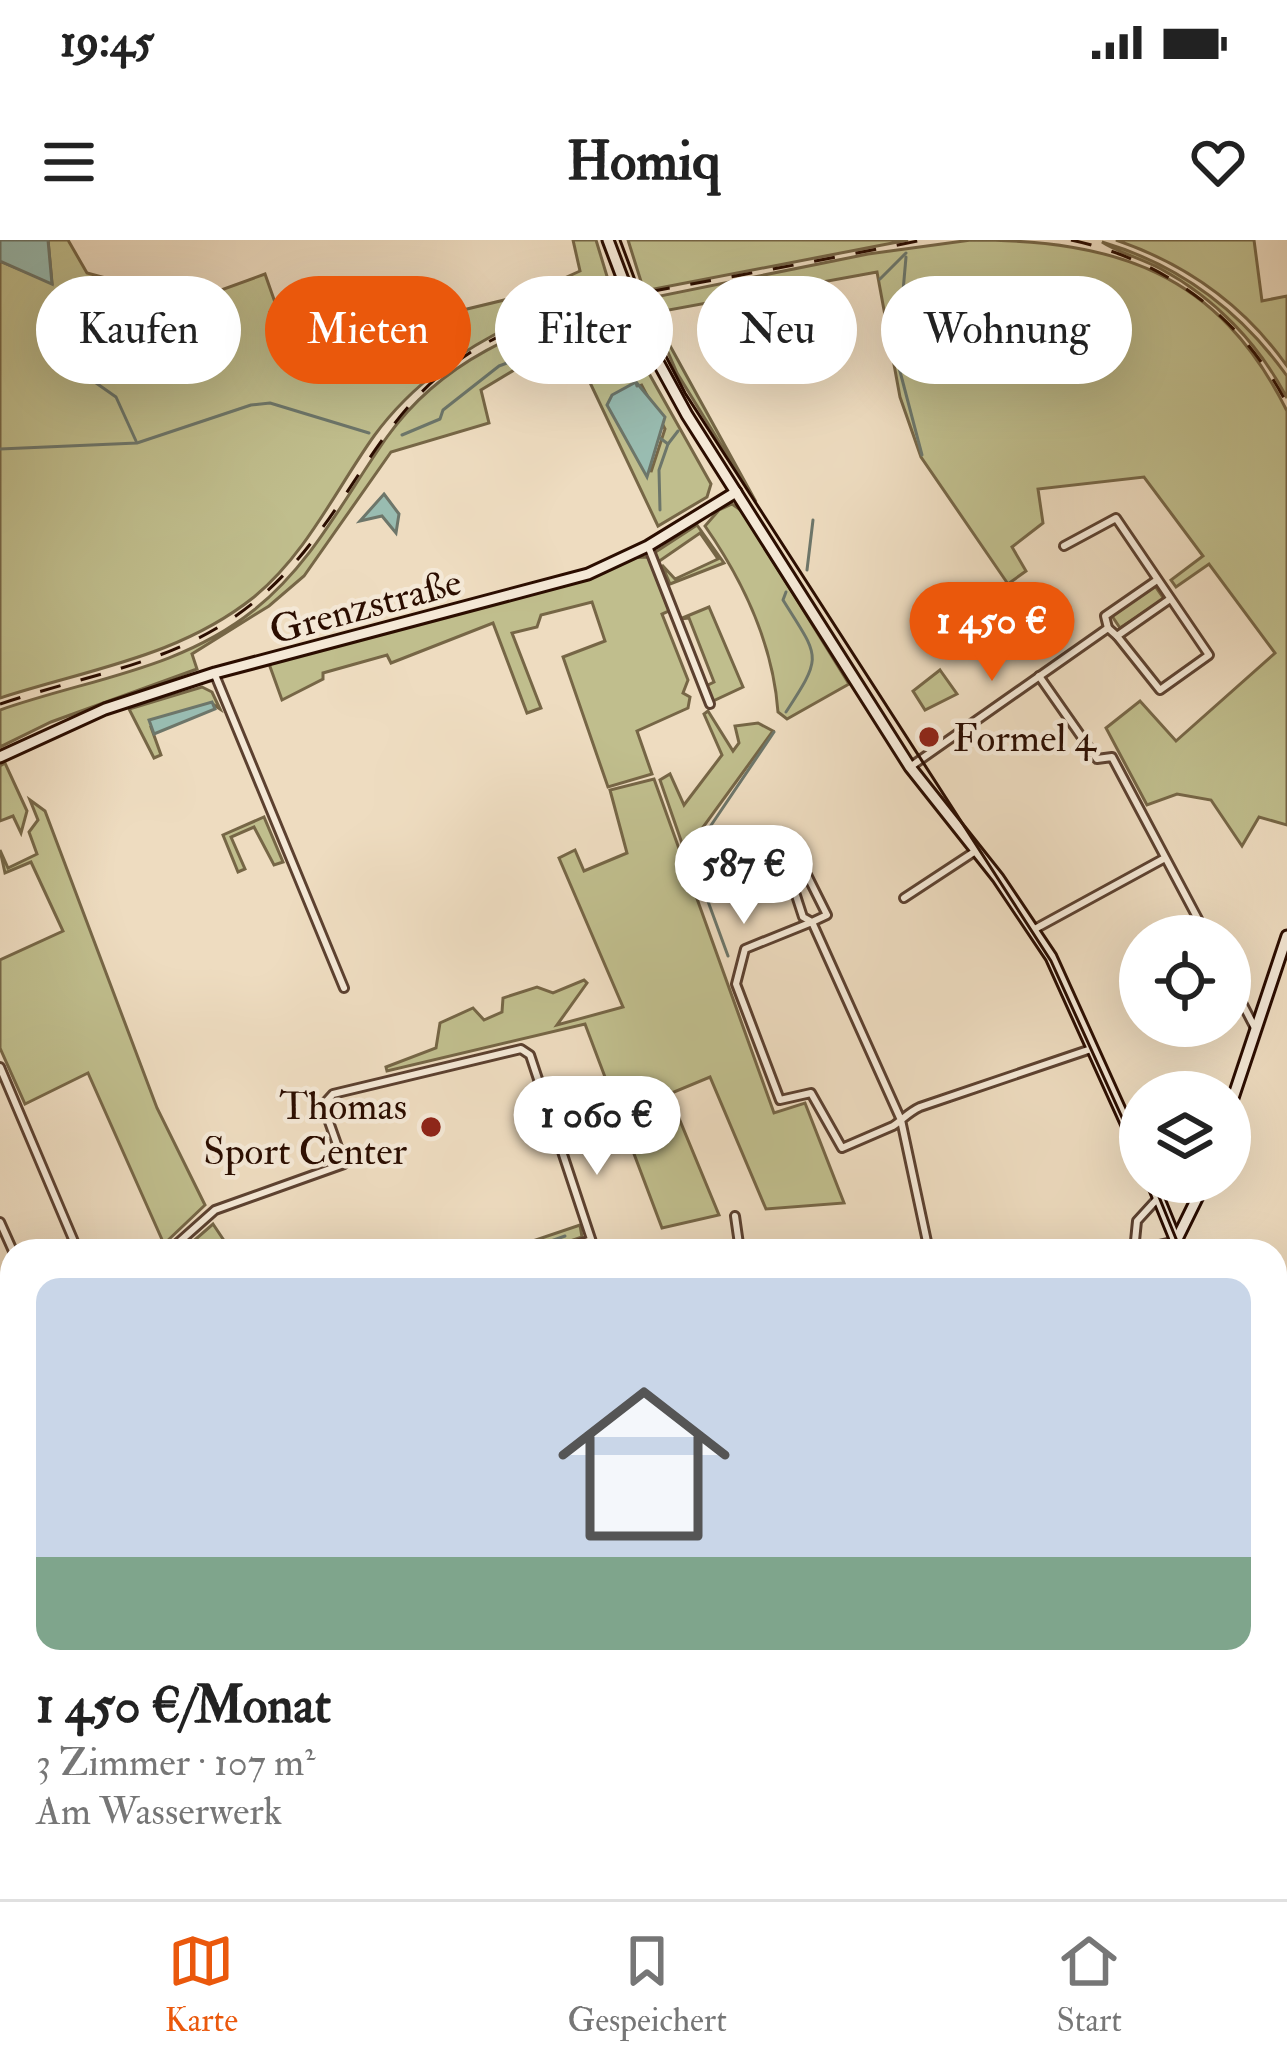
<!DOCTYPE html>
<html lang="de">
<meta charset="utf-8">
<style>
body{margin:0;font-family:"IM FELL Double Pica",serif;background:#f6f6f6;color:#222;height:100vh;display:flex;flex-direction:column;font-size:45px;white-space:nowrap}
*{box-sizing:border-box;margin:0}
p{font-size:39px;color:#767676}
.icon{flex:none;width:66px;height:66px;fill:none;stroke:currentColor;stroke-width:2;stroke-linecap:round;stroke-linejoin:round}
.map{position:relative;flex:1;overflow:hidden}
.side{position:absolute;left:0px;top:999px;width:1287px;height:660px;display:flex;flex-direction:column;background:#fff;border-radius:36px 36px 0 0;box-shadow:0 12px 48px #0002}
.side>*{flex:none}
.banner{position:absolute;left:36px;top:36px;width:1215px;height:108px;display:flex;gap:24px}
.fabs{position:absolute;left:1119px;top:675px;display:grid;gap:24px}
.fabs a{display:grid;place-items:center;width:132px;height:132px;border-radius:50%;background:#fff;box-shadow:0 12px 48px #0002;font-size:60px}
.price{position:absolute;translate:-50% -102px;padding:0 27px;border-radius:42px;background:#fff;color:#222;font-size:39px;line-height:78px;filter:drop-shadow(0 3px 6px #0008)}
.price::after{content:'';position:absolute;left:50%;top:72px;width:36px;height:27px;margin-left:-18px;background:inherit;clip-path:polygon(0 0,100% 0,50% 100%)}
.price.current{background:#ea580c;color:#fff}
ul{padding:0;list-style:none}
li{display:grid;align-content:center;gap:24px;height:636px;padding:0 36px}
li+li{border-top:3px solid #e0e0e0}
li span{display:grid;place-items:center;height:372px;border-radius:24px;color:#555}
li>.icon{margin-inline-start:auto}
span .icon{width:216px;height:216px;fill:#fffc;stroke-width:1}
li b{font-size:51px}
.chip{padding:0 42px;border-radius:54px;background:#fff;box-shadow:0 12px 48px #0002;font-size:42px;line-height:108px}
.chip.current{background:#ea580c;color:#fff}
.status{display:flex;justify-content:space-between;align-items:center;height:84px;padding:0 60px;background:#fff;direction:ltr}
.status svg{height:33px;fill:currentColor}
header{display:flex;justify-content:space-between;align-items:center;height:156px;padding:0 36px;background:#fff;font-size:54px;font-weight:700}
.tabs{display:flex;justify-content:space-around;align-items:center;height:168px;border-top:3px solid #e0e0e0;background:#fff;font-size:33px;color:#767676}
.tabs a{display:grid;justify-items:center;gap:6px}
.tabs .current{color:#ea580c}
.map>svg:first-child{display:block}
.green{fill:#c0be8d;stroke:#766646;stroke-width:3;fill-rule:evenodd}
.water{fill:#99bcb1;stroke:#6d766a;stroke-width:3}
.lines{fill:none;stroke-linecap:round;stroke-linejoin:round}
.stream{stroke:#6d766a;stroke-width:3}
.street-casing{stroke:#5c4130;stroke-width:12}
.secondary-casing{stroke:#2b0d00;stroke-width:15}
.street{stroke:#f4e8d6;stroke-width:6}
.secondary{stroke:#f4e8d6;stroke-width:9}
.tram{stroke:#2b0d00;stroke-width:3}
.rail{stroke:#2b0d00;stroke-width:3;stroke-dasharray:21 21;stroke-linecap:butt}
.poi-dot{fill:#8f2418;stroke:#f4e8d6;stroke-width:4.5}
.labels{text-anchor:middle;stroke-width:9;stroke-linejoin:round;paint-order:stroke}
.street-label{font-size:39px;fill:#2b0d00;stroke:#f4e8d6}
.poi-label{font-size:39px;fill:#2b0d00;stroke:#f4e8d6;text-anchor:start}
</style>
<div class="status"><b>19:45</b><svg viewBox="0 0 49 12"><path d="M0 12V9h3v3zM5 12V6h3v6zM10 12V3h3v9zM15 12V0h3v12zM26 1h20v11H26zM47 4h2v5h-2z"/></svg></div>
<header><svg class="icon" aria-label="menu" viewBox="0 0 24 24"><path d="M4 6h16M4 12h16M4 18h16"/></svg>Homiq<svg class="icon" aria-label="heart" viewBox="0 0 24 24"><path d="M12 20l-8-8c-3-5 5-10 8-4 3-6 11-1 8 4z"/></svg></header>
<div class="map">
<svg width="1287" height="1659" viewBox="0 0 1287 1659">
<rect width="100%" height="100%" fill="#eedcc0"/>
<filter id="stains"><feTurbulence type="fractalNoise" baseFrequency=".00167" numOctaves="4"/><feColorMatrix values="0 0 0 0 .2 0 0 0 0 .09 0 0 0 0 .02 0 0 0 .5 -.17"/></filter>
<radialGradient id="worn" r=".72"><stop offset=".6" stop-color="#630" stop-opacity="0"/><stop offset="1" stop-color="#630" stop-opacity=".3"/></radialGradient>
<g class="green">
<path d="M 48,0 L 68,0 L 87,33 L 191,61 L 265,34 L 277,68 L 270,72 L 285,113 L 529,54 L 580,31 L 573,0 L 596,0 L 613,56 L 524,73 L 525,80 C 467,105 412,144 374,196 C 335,251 307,313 254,357 C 179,417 89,429 0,458 L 0,21 L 52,43 Z"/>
<path d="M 628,0 L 908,0 L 644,51 Z"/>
<path d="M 971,0 C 1116,0 1218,32 1287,171 L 1287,585 L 1259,577 L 1242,606 L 1211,560 L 1177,554 L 1147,565 L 1106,488 L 1140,461 L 1176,501 L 1275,413 L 1209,324 L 1176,347 L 1171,340 L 1203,316 L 1144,237 L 1038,249 L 1043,283 L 1012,307 L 1026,331 L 1008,344 L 921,217 L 900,157 L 877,32 L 652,73 L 756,262 L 677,133 L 645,59 L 868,14 Z"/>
<path d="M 1116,0 L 1254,0 L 1262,61 L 1287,56 L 1287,126 C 1244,65 1186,24 1116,0 Z"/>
<path d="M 1102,2 C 1180,25 1240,70 1287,136 L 1287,158 C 1259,104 1215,58 1161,29 C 1143,19 1117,12 1102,2 Z"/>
<path d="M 610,64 L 711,244 L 707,257 L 658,286 L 576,113 L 521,126 L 481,150 L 489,183 L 391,212 L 304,336 L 269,366 L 192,414 L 197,429 L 51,482 L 0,507 L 0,470 C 88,439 179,430 254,370 C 313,323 344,258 387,197 C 441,121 523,87 610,64 ZM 641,144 L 665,189 L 651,232 Z"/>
<path d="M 732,264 L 742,271 L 849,444 L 787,479 L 778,472 C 773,404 744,342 705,286 L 719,270 Z"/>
<path d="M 697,285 L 724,323 L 670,344 L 662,325 L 675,339 L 718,319 L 700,293 L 658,322 L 654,313 Z"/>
<path d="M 649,317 L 669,371 L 662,374 L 688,440 L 683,453 L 690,457 L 688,468 L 637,491 L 652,534 L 608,547 L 563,417 L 605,401 L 592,362 L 541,375 L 537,387 L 512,393 L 541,468 L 527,473 L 493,383 L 391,423 L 387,415 L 323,433 L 323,439 L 282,460 L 268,421 L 536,351 L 624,318 Z"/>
<path d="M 1155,346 L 1164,359 L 1120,388 L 1112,376 Z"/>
<path d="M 709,367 L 743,447 L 713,461 L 706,446 L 714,442 L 689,378 L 680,379 Z"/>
<path d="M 940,430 L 957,454 L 925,470 L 913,451 Z"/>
<path d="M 202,447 L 212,452 L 220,469 L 211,463 L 151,487 L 161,515 L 154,518 L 129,469 Z"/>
<path d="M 708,471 L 733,511 L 739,503 L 735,486 L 758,483 L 773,491 L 685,612 L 660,540 L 670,534 L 684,565 L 722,515 L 704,474 Z"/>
<path d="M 5,523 L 27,571 L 21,593 L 13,576 L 0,581 L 0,526 Z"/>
<path d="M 654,539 L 774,873 L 805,863 L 844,963 L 766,969 L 710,837 L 669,854 L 719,975 L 662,988 L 585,784 L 387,831 L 386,827 L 436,808 L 440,783 L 473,768 L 484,780 L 502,772 L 503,758 L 537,747 L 553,753 L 584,740 L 587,743 L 557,785 L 623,767 L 559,618 L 575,610 L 584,631 L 627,613 L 610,550 Z"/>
<path d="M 30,560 L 45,571 L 157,868 L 205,965 L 164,1004 L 88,833 L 25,864 L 0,808 L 0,720 L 63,691 L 31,622 L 5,633 L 0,610 L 8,628 L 37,614 L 29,592 L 38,580 Z"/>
<path d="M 264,577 L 283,622 L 274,625 L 254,587 L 231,597 L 245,629 L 238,632 L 223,595 Z"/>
<path d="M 213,984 L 231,1011 L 182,1011 Z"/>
<path d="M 580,985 L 582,997 L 541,1011 L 503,1011 Z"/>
<path d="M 0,1288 L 12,1339 L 12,1647 L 68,1647 L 70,1659 L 0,1659 Z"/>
<path d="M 832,1647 L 939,1647 L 941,1649 L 930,1659 L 834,1659 Z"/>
</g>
<g class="water">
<path d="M 0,0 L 48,0 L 52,44 L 0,21 Z"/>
<path d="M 636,142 L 665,177 L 647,237 L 607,165 L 612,155 Z"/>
<path d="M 384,254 L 399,274 L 396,293 L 382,276 L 360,281 Z"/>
<path d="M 212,462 L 215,469 L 154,494 L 149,480 Z"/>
</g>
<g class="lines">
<g class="stream">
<path d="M 906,17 L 897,120 L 922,215"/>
<path d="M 880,39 L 906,13"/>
<path d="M 70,78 L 79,131 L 116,157 L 136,201"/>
<path d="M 402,195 L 440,179 L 443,170 L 499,126 L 579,96 L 619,95 L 637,146"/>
<path d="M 660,198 L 668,204 L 678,191"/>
<path d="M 0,209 L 137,203 L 251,165 L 270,163 L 369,193"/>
<path d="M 660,270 L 659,230 L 668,204"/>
<path d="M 807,330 L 813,280"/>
<path d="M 786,352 L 783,360 C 819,418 824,414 786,472"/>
<path d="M 728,716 L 691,615 L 774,492"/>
<path d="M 523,1011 L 565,996"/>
<path d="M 13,1659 L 31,1647"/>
</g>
<defs>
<g id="street">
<path d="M 648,306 L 710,464"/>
<path d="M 1064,306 L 1116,278 L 1209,415 L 1160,450 L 1117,396"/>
<path d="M 1108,388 L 1105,376 L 1157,340"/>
<path d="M 215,435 L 344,748"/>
<path d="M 1039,436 L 1097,519 L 1112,517 L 1207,696"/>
<path d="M 910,527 L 1108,388 L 1117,396 L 1170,359"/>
<path d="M 904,658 L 974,612"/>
<path d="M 1033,690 L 1165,618"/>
<path d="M 1230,740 L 1254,786"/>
<path d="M 0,827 L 78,1011"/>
<path d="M 735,976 L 740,1011"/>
<path d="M 0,982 L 13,1011"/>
<path d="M 169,1011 L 215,970 L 344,924 L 323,865 L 333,854 L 521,809 L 530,815 L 595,1011"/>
<path d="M 560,1011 L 591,1000"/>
<path d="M 929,1011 L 901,880 L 812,682 L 827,675 L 807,635 L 791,640 L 803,677 L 812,682 L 745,709 L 736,744 L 780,860 L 811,853 L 842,908 L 893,886 C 902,880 909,872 920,867 L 1091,809"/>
<path d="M 1133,1011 L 1176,1001"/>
<path d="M 1134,1011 L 1137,981 L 1158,958"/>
<path d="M 0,1156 L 12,1142"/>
<path d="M 0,1261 L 12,1264"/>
<path d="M 1275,1467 L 1287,1462"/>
<path d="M 144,1647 L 146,1659"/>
<path d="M 235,1647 L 238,1659"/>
<path d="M 292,1647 L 293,1659"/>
<path d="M 400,1647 L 402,1659"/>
<path d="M 603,1647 L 605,1659"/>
<path d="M 824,1647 L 826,1659"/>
<path d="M 998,1647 L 1013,1659"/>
<path d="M 1033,1647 L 1035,1659"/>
<path d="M 604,1655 L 639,1648 L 662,1659"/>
</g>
<g id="secondary">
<path d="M 608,0 L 645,98 L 687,175 L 910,527 L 998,638 L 1051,717 L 1140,914"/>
<path d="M 0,517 L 105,469 L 215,433 L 588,334 L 648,306 L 736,252"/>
<path d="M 1230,867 L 1287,696"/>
<path d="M 1152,942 L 1180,1011"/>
<path d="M 1176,1001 L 1205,942"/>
<path d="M 1000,1659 L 1017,1647"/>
<path d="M 1235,1659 L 1238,1647"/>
</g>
</defs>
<use href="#street" class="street-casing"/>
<use href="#secondary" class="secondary-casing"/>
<use href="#street" class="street"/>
<use href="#secondary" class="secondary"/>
<g class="tram">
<path d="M 620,0 L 657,99 L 685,153 L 1051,721 L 1140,917"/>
<path d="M 1153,942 L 1181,1011"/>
<path d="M 1235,1659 L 1238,1647"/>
</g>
<g class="rail">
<path d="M 1071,0 C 1165,20 1243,78 1287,164"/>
<path d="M 0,464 C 117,425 212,420 298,319 C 357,250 387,168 465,116 C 537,68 624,57 708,41 C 780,28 852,14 923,0"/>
</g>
</g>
<g class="poi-dot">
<circle cx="929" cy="497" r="12"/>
<circle cx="431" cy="887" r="12"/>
</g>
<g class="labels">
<g class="street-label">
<text transform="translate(365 365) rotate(-15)" y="14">Grenzstraße</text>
</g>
<g class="poi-label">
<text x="953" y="511">Formel 4</text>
<text x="407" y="879" text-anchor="end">Thomas<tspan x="407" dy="45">Sport Center</tspan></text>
</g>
</g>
<rect width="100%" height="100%" filter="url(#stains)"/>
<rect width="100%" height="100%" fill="url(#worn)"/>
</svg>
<div class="fabs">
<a><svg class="icon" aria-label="locate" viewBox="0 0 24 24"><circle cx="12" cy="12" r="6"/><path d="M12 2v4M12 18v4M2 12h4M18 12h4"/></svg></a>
<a><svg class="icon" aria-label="layers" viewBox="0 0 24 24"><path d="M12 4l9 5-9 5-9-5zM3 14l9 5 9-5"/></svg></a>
</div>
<b class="price current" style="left:992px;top:444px">1 450 €</b>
<b class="price" style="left:744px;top:687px">587 €</b>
<b class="price" style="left:597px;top:938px">1 060 €</b>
<div class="banner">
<a class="chip">Kaufen</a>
<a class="chip current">Mieten</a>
<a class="chip">Filter</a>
<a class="chip">Neu</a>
<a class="chip">Wohnung</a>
</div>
<section class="side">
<ul>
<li><span style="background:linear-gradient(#c9d6e8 75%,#7fa58c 0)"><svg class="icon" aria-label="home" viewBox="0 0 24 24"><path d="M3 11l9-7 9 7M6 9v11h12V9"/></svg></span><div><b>1 450 €/Monat</b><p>3 Zimmer · 107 m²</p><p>Am Wasserwerk</p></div></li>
</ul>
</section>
</div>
<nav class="tabs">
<a class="current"><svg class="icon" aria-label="map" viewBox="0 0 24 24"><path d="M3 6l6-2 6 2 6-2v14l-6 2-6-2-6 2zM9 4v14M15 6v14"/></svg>Karte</a>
<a><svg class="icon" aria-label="saved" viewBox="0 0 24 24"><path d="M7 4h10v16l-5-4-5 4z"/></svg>Gespeichert</a>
<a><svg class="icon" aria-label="home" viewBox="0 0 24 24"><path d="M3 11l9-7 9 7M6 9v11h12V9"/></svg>Start</a>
</nav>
